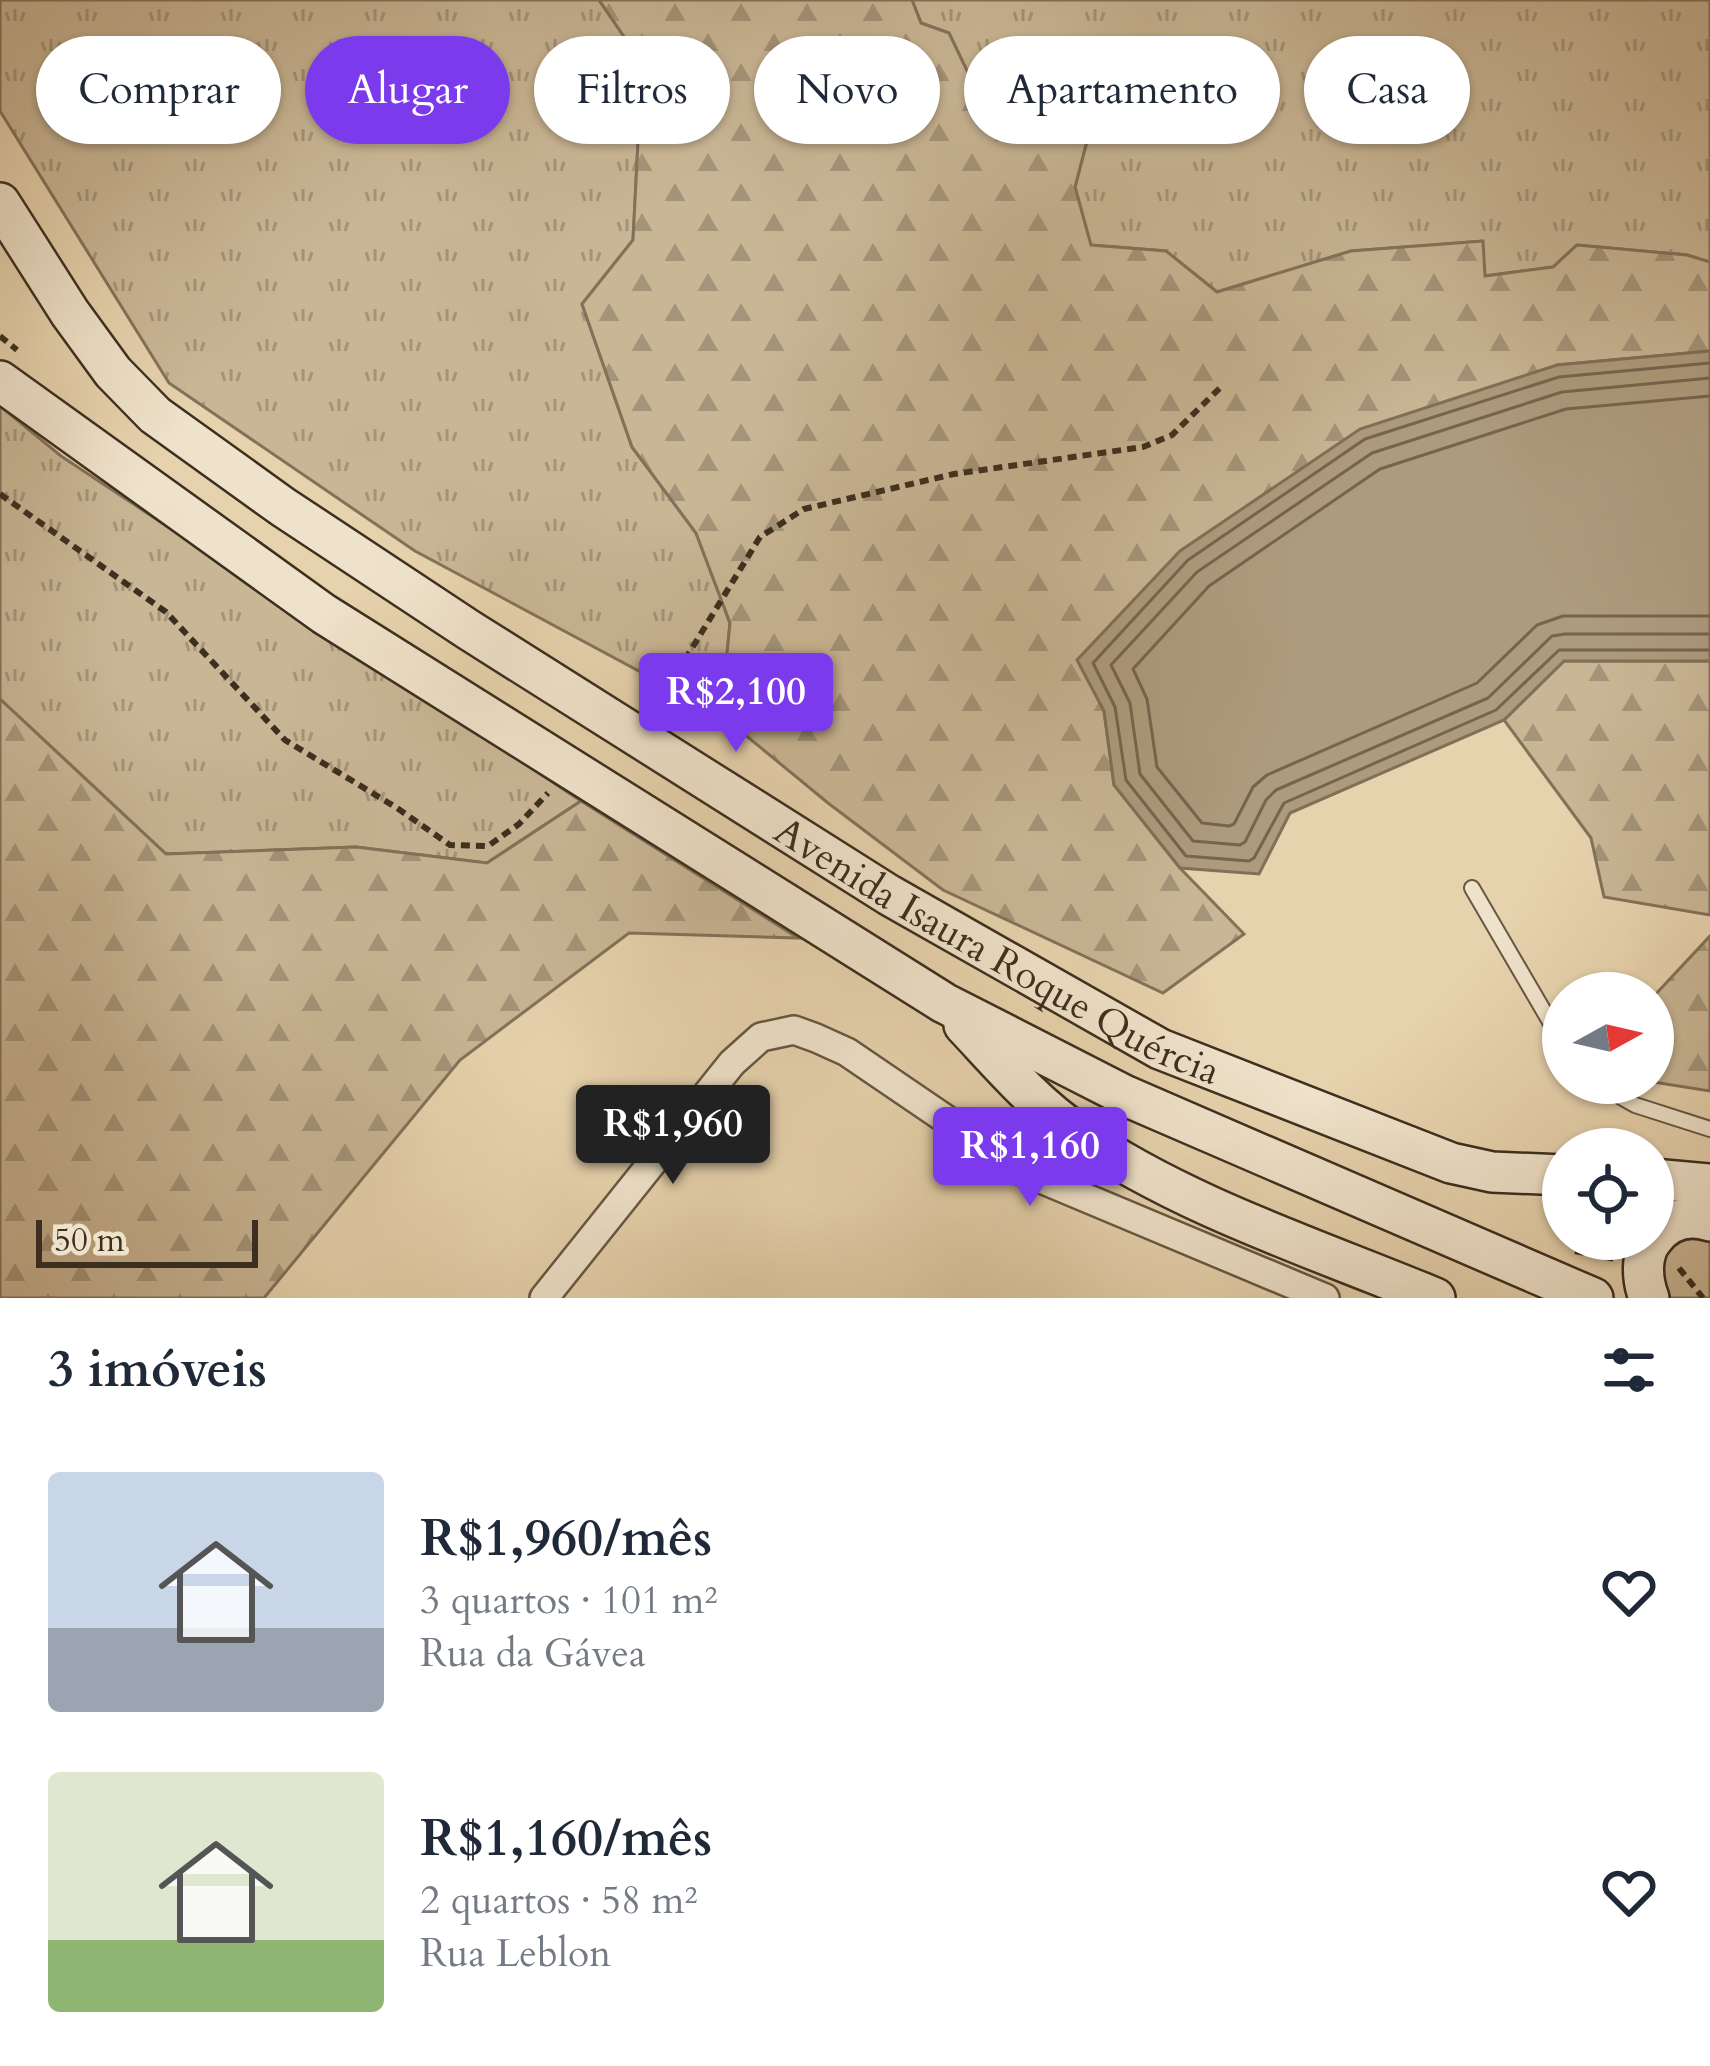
<!DOCTYPE html>
<html lang="pt">
<meta charset="utf-8">
<style>
body{margin:0;font-family:Cardo,serif;background:#f2f2f3;color:#1f2937;height:100vh;display:flex;flex-direction:column;font-size:45px;white-space:nowrap}
*{box-sizing:border-box;margin:0}
p{font-size:39px;color:#747a83}
.icon{flex:none;width:66px;height:66px;fill:none;stroke:currentColor;stroke-width:2;stroke-linecap:round;stroke-linejoin:round}
.map{position:relative;height:1298px;overflow:hidden}
.panel{display:flex;flex-direction:column;background:#fff;flex:1}
.panel>*{flex:none}
.guide{position:absolute;left:36px;top:36px;width:1638px;height:108px;display:flex;gap:24px}
.needle{width:78px;rotate:82deg}
.tools{position:absolute;left:1542px;top:972px;display:grid;gap:24px}
.tools a{display:grid;place-items:center;width:132px;height:132px;border-radius:50%;background:#fff;box-shadow:0 3px 9px #0004;font-size:60px}
.scale{position:absolute;left:36px;bottom:30px;width:222px;box-sizing:border-box;padding-left:12px;border:6px solid #3d2f1f;border-top:0;font-size:33px;line-height:42px;white-space:nowrap;color:#3d2f1f;-webkit-text-stroke:9px #efe2ca;paint-order:stroke}
.price{position:absolute;translate:-50% -102px;padding:0 27px;border-radius:12px;background:#7c3aed;color:#fff;font-size:39px;line-height:78px;filter:drop-shadow(0 3px 6px #0008)}
.price::after{content:'';position:absolute;left:50%;top:72px;width:36px;height:27px;margin-left:-18px;background:inherit;clip-path:polygon(0 0,100% 0,50% 100%)}
.price.on{background:#222;color:#fff}
ul{padding:0;list-style:none}
li{display:flex;align-items:center;gap:36px;height:300px;padding:0 48px}
li span{display:grid;place-items:center;flex:none;width:336px;height:240px;border-radius:12px;color:#555}
li>.icon{margin-inline-start:auto}
span .icon{width:144px;height:144px;fill:#fffc;stroke-width:1}
li b{font-size:51px}
h2{display:flex;justify-content:space-between;align-items:center;height:144px;padding:0 48px;font-size:51px}
.tag{padding:0 42px;border-radius:54px;background:#fff;box-shadow:0 3px 9px #0004;font-size:42px;line-height:108px}
.tag.on{background:#7c3aed;color:#fff}
.map>svg:first-child{display:block}
.grass{fill:url(#grass-tufts);stroke:#83725a;stroke-width:3}
.forest{fill:url(#forest-firs);stroke:#83725a;stroke-width:3}
.park{fill:#c9b695;stroke:#83725a;stroke-width:3}
.water{fill:#ad9b7d;stroke:#807057;stroke-width:3}
.lines{fill:none;stroke-linecap:round;stroke-linejoin:round}
.shore{stroke:#75654e;stroke-width:3}
.lane-casing{stroke:#675842;stroke-width:18}
.street-casing{stroke:#675842;stroke-width:32}
.secondary-casing{stroke:#3d2f1f;stroke-width:44}
.path{stroke:#3d2f1f;stroke-width:6;stroke-dasharray:9 6;stroke-linecap:butt}
.lane{stroke:#efe2ca;stroke-width:14}
.street{stroke:#efe2ca;stroke-width:27}
.secondary{stroke:#efe2ca;stroke-width:39}
.labels{text-anchor:middle;stroke-width:9;stroke-linejoin:round;paint-order:stroke}
.street-label{font-size:39px;fill:#3d2f1f;stroke:#efe2ca}
</style>
<div class="map">
<svg width="1710" height="1298" viewBox="0 0 1710 1298">
<defs>
<pattern id="grass-tufts" width="24" height="20" patternUnits="userSpaceOnUse" patternTransform="scale(3)"><rect width="24" height="20" fill="#c9b695"/><path d="M3 7l-1-3M5 7V3M7 7l1-3M15 17l-1-3M17 17v-4M19 17l1-3" fill="none" stroke="#a49479"/></pattern>
<pattern id="forest-firs" width="22" height="20" patternUnits="userSpaceOnUse" patternTransform="scale(3)"><rect width="22" height="20" fill="#c9b695"/><path d="M5 1l3.5 6h-7zM16 11l3.5 6h-7z" fill="#a49479"/></pattern>
</defs>
<rect width="100%" height="100%" fill="#e6d2ad"/>
<filter id="stains"><feTurbulence type="fractalNoise" baseFrequency=".00167" numOctaves="4"/><feColorMatrix values="0 0 0 0 .2 0 0 0 0 .09 0 0 0 0 .02 0 0 0 .5 -.17"/></filter>
<radialGradient id="worn" r=".72"><stop offset=".6" stop-color="#630" stop-opacity="0"/><stop offset="1" stop-color="#630" stop-opacity=".3"/></radialGradient>
<g class="grass">
<path d="M 0,0 L 599,0 L 642,63 L 633,240 L 582,304 L 632,447 L 696,533 L 730,623 L 721,715 L 415,551 L 169,383 L 0,111 Z"/>
<path d="M 912,0 L 1710,0 L 1710,262 L 1687,255 L 1577,245 L 1553,267 L 1484,276 L 1482,241 L 1351,251 L 1217,292 L 1166,251 L 1090,245 L 1075,187 L 1088,137 L 991,122 L 949,33 L 921,23 Z"/>
<path d="M 0,406 L 61,456 L 581,801 L 487,863 L 356,847 L 166,854 L 0,699 Z"/>
</g>
<g class="forest">
<path d="M 599,0 L 912,0 L 921,23 L 949,33 L 991,121 L 1028,102 L 1069,109 L 1088,137 L 1075,187 L 1091,245 L 1166,251 L 1217,292 L 1351,251 L 1483,241 L 1485,276 L 1553,267 L 1577,245 L 1687,255 L 1710,262 L 1710,351 L 1557,365 L 1104,711 L 1114,785 L 1180,868 L 1244,934 L 1163,993 L 943,890 L 828,803 L 721,715 L 730,623 L 696,533 L 632,447 L 582,304 L 633,240 L 642,63 Z"/>
<path d="M 1564,661 L 1710,661 L 1710,915 L 1604,897 L 1591,838 L 1504,720 Z"/>
<path d="M 0,699 L 166,854 L 356,847 L 487,863 L 581,801 L 798,938 L 629,933 L 460,1060 L 264,1298 L 0,1298 Z"/>
<path d="M 1710,936 L 1710,1091 L 1653,1082 L 1653,997 Z"/>
</g>
<path class="park" d="M 1710,1222 L 1710,1298 L 1664,1298 L 1659,1293 L 1663,1237 Z"/>
<path class="water" d="M 1710,351 L 1710,661 L 1564,661 L 1504,720 L 1290,813 L 1259,874 L 1180,868 L 1114,785 L 1104,711 L 1077,660 L 1180,551 L 1360,429 L 1557,365 Z"/>
<g class="lines">
<g class="shore">
<path d="M 1710,363 L 1559,377 L 1365,439 L 1188,560 L 1093,663 L 1115,707 L 1126,780 L 1186,856 L 1249,861 L 1254,858 L 1284,803 L 1496,710 L 1559,650 L 1710,650"/>
<path d="M 1710,378 L 1562,392 L 1372,453 L 1197,572 L 1111,665 L 1130,703 L 1140,774 L 1193,841 L 1240,845 L 1245,842 L 1266,800 L 1276,790 L 1488,698 L 1552,636 L 1565,634 L 1710,634"/>
<path d="M 1710,396 L 1566,409 L 1380,469 L 1209,586 L 1133,669 L 1147,699 L 1157,767 L 1202,823 L 1229,826 L 1234,824 L 1253,787 L 1267,775 L 1477,683 L 1537,625 L 1563,616 L 1710,616"/>
</g>
<defs>
<g id="lane">
<path d="M 1472,888 L 1563,1044"/>
<path d="M 1596,1083 L 1635,1105 L 1710,1129"/>
</g>
<path id="street" d="M 544,1298 L 732,1063 L 761,1037 L 794,1030 L 816,1038 L 847,1052 L 1022,1171 L 1325,1298"/>
<g id="secondary">
<path id="s1" d="M 0,203 L 70,313 L 113,372 L 155,415 L 283,507 L 469,630 L 889,895 L 1160,1049 L 1451,1163 L 1492,1172 L 1563,1175"/>
<path d="M 0,381 L 324,614 L 944,1003 L 1126,1096 L 1593,1298"/>
<path d="M 964,1025 C 999,1062 1034,1104 1077,1133 C 1183,1206 1317,1249 1435,1298"/>
<path d="M 1653,1179 L 1710,1184"/>
<path d="M 1653,1239 C 1667,1220 1688,1214 1710,1221"/>
<path d="M 1649,1298 C 1642,1280 1640,1255 1653,1239"/>
</g>
</defs>
<use href="#lane" class="lane-casing"/>
<use href="#street" class="street-casing"/>
<use href="#secondary" class="secondary-casing"/>
<g class="path">
<path d="M 0,336 L 17,350"/>
<path d="M 0,494 L 166,612 L 285,740 L 397,808 L 450,845 L 488,846 L 519,824 L 548,793"/>
<path d="M 659,714 L 689,653 L 760,537 L 804,509 L 954,474 L 1143,447 L 1172,435 L 1223,385"/>
<path d="M 1575,1251 L 1615,1259"/>
<path d="M 1679,1268 L 1703,1298"/>
</g>
<use href="#lane" class="lane"/>
<use href="#street" class="street"/>
<use href="#secondary" class="secondary"/>
</g>
<g class="labels">
<g class="street-label">
<text dy="14" stroke="none"><textPath href="#s1" startOffset="1263">Avenida Isaura Roque Quércia</textPath></text>
</g>
</g>
<rect width="100%" height="100%" filter="url(#stains)"/>
<rect width="100%" height="100%" fill="url(#worn)"/>
</svg>
<div class="tools">
<a><svg class="needle" viewBox="-14 -14 28 28"><path d="M0-13l5 13h-10z" fill="#e53935"/><path d="M0 13l5-13h-10z" fill="#747a83"/></svg></a>
<a><svg class="icon" aria-label="locate" viewBox="0 0 24 24"><circle cx="12" cy="12" r="6"/><path d="M12 2v4M12 18v4M2 12h4M18 12h4"/></svg></a>
</div>
<div class="scale">50 m</div>
<b class="price" style="left:736px;top:755px">R$2,100</b>
<b class="price on" style="left:673px;top:1187px">R$1,960</b>
<b class="price" style="left:1030px;top:1209px">R$1,160</b>
<div class="guide">
<a class="tag">Comprar</a>
<a class="tag on">Alugar</a>
<a class="tag">Filtros</a>
<a class="tag">Novo</a>
<a class="tag">Apartamento</a>
<a class="tag">Casa</a>
</div>
</div>
<section class="panel">
<h2>3 imóveis<svg class="icon" aria-label="filters" viewBox="0 0 24 24"><path d="M4 7h16M4 17h16"/><circle cx="9" cy="7" r="2"/><circle cx="15" cy="17" r="2"/></svg></h2>
<ul>
<li><span style="background:linear-gradient(#c9d6e8 65%,#9aa5b1 0)"><svg class="icon" aria-label="home" viewBox="0 0 24 24"><path d="M3 11l9-7 9 7M6 9v11h12V9"/></svg></span><div><b>R$1,960/mês</b><p>3 quartos · 101 m²</p><p>Rua da Gávea</p></div><svg class="icon" aria-label="heart" viewBox="0 0 24 24"><path d="M12 20l-8-8c-3-5 5-10 8-4 3-6 11-1 8 4z"/></svg></li>
<li><span style="background:linear-gradient(#dfe7d0 70%,#8fb573 0)"><svg class="icon" aria-label="home" viewBox="0 0 24 24"><path d="M3 11l9-7 9 7M6 9v11h12V9"/></svg></span><div><b>R$1,160/mês</b><p>2 quartos · 58 m²</p><p>Rua Leblon</p></div><svg class="icon" aria-label="heart" viewBox="0 0 24 24"><path d="M12 20l-8-8c-3-5 5-10 8-4 3-6 11-1 8 4z"/></svg></li>
</ul>
</section>
